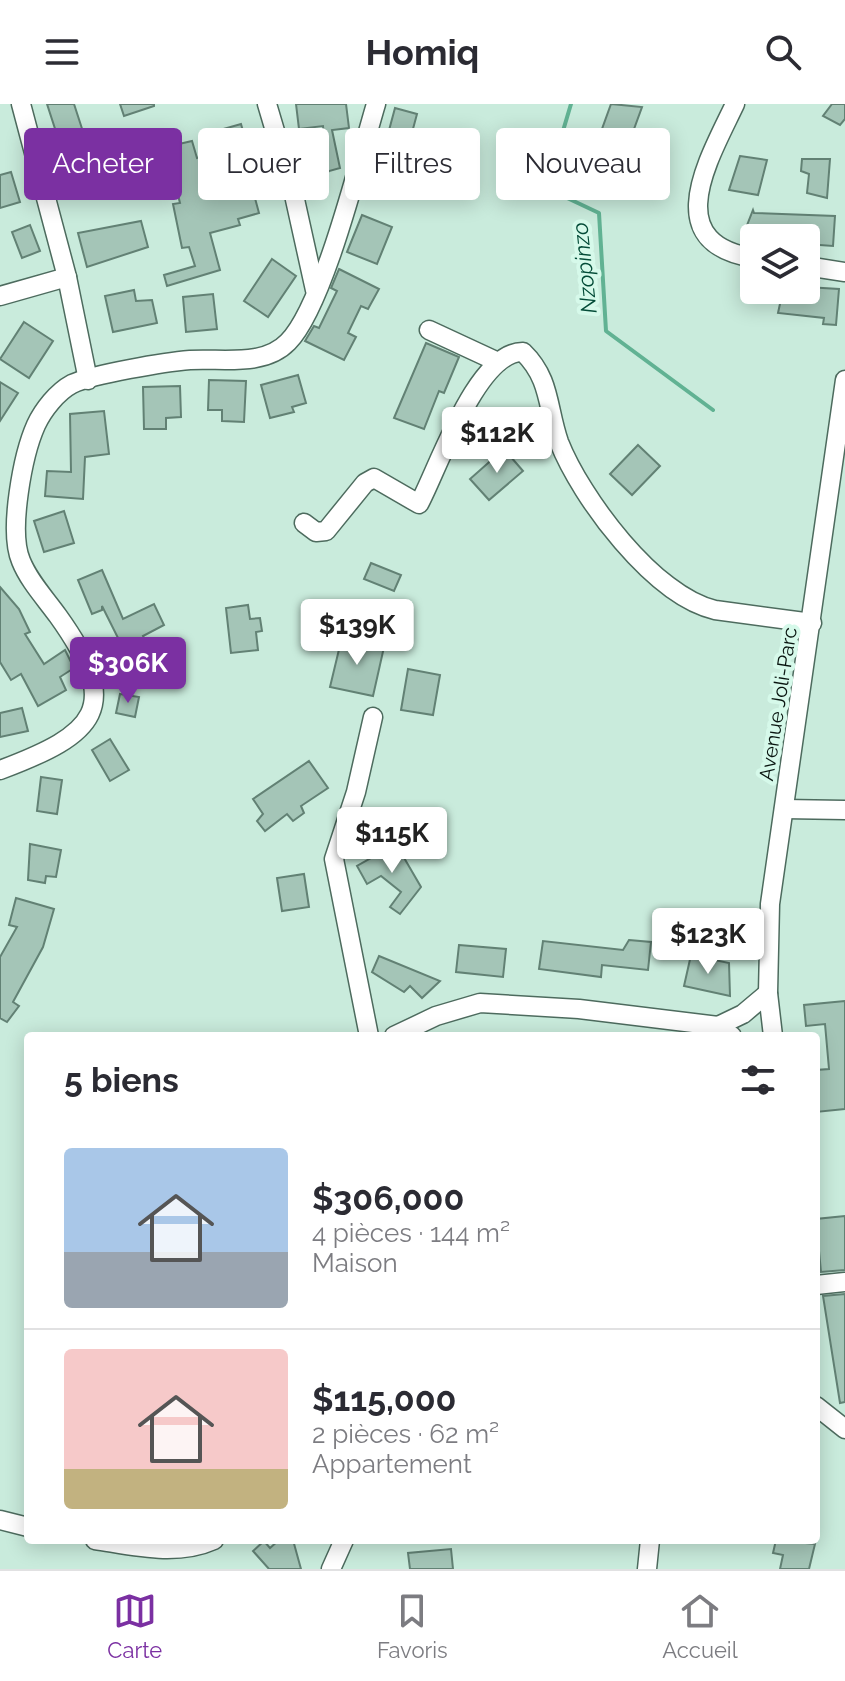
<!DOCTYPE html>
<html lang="fr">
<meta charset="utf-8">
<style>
body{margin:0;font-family:Raleway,sans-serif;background:#f7f7f7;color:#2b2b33;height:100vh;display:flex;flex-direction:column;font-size:30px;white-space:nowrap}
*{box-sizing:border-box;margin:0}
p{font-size:26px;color:#7c7c81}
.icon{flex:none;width:44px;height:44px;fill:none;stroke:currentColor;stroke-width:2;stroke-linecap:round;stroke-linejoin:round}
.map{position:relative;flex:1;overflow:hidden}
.sheet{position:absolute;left:24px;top:928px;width:796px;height:512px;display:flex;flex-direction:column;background:#fff;border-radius:8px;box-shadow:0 4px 20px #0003}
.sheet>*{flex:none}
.top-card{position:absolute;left:24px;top:24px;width:798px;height:72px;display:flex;gap:16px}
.buttons{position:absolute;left:740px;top:120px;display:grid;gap:16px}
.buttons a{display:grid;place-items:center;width:80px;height:80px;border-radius:8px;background:#fff;box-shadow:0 4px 20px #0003;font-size:40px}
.price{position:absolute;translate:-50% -68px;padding:0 18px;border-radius:8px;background:#fff;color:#222;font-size:26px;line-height:52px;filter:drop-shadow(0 2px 4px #0008)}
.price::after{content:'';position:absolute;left:50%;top:48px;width:24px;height:18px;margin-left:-12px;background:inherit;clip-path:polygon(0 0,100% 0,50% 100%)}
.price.on{background:#7b30a2;color:#fff}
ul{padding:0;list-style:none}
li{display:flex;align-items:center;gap:24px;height:200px;padding:0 40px}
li+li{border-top:2px solid #e1e1e2}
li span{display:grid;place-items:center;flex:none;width:224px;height:160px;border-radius:8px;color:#555}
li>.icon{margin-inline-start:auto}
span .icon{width:96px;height:96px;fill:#fffc;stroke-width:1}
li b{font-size:34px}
h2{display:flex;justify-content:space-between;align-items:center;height:96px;padding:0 40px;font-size:34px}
.pill{padding:0 28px;border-radius:8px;background:#fff;box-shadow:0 4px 20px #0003;font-size:28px;line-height:72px}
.pill.on{background:#7b30a2;color:#fff}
header{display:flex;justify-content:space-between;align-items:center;height:104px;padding:0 40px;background:#fff;font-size:36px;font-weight:700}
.menu{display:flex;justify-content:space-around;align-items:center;height:112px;border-top:2px solid #e1e1e2;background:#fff;font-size:22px;color:#7c7c81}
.menu a{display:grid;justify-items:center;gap:4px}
.menu .on{color:#7b30a2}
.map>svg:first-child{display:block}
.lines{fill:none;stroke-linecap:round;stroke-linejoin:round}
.stream{stroke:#61b293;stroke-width:4}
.building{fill:#a4c5b7;stroke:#628174;stroke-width:2}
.minor-casing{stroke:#4d6b5e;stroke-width:21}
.minor{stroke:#fff;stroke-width:18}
.labels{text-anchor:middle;stroke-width:8;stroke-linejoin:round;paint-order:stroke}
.street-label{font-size:20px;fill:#091510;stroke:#d6f9ea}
.water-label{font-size:22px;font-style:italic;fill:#034b37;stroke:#d6f9ea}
</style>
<header><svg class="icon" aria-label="menu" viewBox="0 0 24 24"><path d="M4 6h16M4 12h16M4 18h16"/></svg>Homiq<svg class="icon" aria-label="search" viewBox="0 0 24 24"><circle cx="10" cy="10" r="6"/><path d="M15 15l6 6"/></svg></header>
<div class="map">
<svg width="845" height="1465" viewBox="0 0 845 1465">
<rect width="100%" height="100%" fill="#c9ebdc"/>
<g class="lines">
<path class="stream" d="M 571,0 L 546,84 L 599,109 L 606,227 L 713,306"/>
</g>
<g class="building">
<path d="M 47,0 L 74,0 L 87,40 L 54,48 L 50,37 L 58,34 Z"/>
<path d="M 120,0 L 154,0 L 154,2 L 124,12 Z"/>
<path d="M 296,0 L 346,0 L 349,24 L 332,26 L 340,64 L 329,67 L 320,80 L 299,56 L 305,45 L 325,42 L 323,22 L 299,25 Z"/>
<path d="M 611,0 L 642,3 L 630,36 L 602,25 Z"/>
<path d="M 832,0 L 845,0 L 845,15 L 840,21 L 823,12 Z"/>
<path d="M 395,4 L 417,10 L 410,36 L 388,30 Z"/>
<path d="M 241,20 L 252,59 L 246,61 L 259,109 L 238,115 L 240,121 L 210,129 L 220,166 L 167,182 L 164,171 L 195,162 L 189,143 L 182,144 L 173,100 L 180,99 L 166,43 L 192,37 L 197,54 L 218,48 L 215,39 L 223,37 L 220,26 Z"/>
<path d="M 740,52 L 767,56 L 758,91 L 729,86 Z"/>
<path d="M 802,55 L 830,55 L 827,94 L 807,89 L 809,70 L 801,67 Z"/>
<path d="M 11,68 L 20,98 L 0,104 L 0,71 Z"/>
<path d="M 753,106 L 754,109 L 835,112 L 833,142 L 806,140 L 806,134 L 742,134 Z"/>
<path d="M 362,111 L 392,123 L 377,160 L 347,148 Z"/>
<path d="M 141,117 L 148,143 L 87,163 L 78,129 Z"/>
<path d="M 30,121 L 40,147 L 22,154 L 12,128 Z"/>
<path d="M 272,155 L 296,172 L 268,213 L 244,197 Z"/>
<path d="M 339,165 L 379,185 L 368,205 L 361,202 L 348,229 L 356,233 L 344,256 L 305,237 L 314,222 L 319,224 L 337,187 L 331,184 Z"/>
<path d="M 806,183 L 839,185 L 836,221 L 823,220 L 824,214 L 778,209 L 783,186 L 806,186 Z"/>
<path d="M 134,186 L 136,197 L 152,196 L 157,219 L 113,228 L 105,192 Z"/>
<path d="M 213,190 L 217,225 L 186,228 L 183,193 Z"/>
<path d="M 24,218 L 53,237 L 29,274 L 0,255 Z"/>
<path d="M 426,239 L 459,253 L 444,289 L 439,287 L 424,325 L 394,314 Z"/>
<path d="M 298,271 L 306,299 L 292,303 L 294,308 L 270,314 L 261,281 Z"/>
<path d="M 209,276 L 246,277 L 244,318 L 222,317 L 222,306 L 208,306 Z"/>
<path d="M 0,278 L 18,289 L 0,317 Z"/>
<path d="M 180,282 L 181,313 L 166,314 L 166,325 L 144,325 L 143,283 Z"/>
<path d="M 104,307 L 109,350 L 85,353 L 83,395 L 45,392 L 47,367 L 71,368 L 70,310 Z"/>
<path d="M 638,341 L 660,362 L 632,391 L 610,370 Z"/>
<path d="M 504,345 L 523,367 L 489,396 L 470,375 Z"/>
<path d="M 64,407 L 74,439 L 44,448 L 34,417 Z"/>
<path d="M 371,459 L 401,471 L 394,487 L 364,475 Z"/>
<path d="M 102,466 L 123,515 L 154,500 L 164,521 L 143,532 L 146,538 L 125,548 L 102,502 L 102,506 L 92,510 L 78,476 Z"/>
<path d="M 0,483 L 19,505 L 30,528 L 25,530 L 44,560 L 65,546 L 74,564 L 60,573 L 66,586 L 38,602 L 21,570 L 11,576 L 0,558 Z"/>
<path d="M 248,501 L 250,515 L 260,514 L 262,527 L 256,528 L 258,546 L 231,549 L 226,504 Z"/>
<path d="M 342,533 L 384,543 L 373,592 L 330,583 Z"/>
<path d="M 408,565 L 440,571 L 433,611 L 401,606 Z"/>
<path d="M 120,590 L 139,593 L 135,613 L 116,609 Z"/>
<path d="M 22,604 L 28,627 L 0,633 L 0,609 Z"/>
<path d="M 110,635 L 129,666 L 110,677 L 92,646 Z"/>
<path d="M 309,657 L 328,684 L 301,702 L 304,709 L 293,717 L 287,710 L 265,727 L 257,717 L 263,710 L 253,695 Z"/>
<path d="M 41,673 L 62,676 L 57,710 L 37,707 Z"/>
<path d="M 30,740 L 61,746 L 56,773 L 46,772 L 45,779 L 28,776 Z"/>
<path d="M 396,740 L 421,783 L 400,810 L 390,803 L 401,788 L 381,772 L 367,780 L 357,762 Z"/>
<path d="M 304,770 L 309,803 L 282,807 L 277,774 Z"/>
<path d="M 16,794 L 54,805 L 43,843 L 13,898 L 19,902 L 7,918 L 0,914 L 0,853 L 17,823 L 9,821 Z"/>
<path d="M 629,836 L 651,838 L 648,866 L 602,861 L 601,873 L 539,865 L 543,837 L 623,846 Z"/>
<path d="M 459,841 L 506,845 L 503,873 L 456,868 Z"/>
<path d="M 691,851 L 729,859 L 730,892 L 684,882 Z"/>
<path d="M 379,852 L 440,877 L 422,894 L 410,882 L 404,888 L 372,868 Z"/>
<path d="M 845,897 L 845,1005 L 816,1008 L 816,966 L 829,965 L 825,920 L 806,922 L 804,901 Z"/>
<path d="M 845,1112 L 845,1166 L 821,1168 L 816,1115 Z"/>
<path d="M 845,1190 L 845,1298 L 840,1299 L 823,1192 Z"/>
<path d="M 279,1436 L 293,1436 L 301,1465 L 269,1465 L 253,1447 L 264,1437 L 270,1444 Z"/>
<path d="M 776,1436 L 815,1440 L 809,1465 L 780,1465 L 783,1451 L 773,1449 Z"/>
<path d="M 451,1445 L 453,1465 L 410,1465 L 408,1449 Z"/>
</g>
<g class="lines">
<defs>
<g id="minor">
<path d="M 21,0 L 67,173 L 88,276"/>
<path d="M 267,0 L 294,91 L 315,186"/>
<path d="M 735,0 C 709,55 658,139 754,154"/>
<path d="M 806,162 L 845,168"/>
<path d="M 0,192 L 67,173"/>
<path d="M 429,226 L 498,258"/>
<path d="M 304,419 L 316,428 L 326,427 L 365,379 L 374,374 L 419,400 C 438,365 477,247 523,248 C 551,275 547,304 559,338 C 581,394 654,492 715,506 L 812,519"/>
<path d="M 0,666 C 96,630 124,604 58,512 C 45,494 29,477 21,457 C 8,427 23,350 36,321 C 43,306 57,288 72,280 C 93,270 166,258 190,256 C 223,254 264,263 288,238 C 324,202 360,53 376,0"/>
<path d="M 784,705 L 845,706"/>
<path d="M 718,922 L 743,910 L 768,889"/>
<path d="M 369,932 L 334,755 L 356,688 L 373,613"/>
<path d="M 394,932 L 436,912 L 480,899 L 579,905 L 718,922 L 732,932"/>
<path d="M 773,932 L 768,889 L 770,800 L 845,276"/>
<path d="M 816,1181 L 845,1178"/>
<path d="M 816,1302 L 845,1325"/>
<path d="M 0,1416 L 28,1423"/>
<path d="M 95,1436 C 134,1442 176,1453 214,1436"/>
<path d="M 331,1465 L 344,1436"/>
<path d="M 647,1465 L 650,1436"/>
</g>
</defs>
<use href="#minor" class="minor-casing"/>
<use href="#minor" class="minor"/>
</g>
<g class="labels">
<g class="street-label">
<text transform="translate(778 600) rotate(-81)" y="7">Avenue Joli-Parc</text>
</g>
<g class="water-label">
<text transform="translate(584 164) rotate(-96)" y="8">Nzopinzo</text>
</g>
</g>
</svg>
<div class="buttons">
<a><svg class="icon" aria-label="layers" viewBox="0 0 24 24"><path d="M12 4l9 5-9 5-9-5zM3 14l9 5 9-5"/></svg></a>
</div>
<b class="price" style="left:497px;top:371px">$112K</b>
<b class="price" style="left:357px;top:563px">$139K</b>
<b class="price on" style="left:128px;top:601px">$306K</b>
<b class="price" style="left:392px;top:771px">$115K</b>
<b class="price" style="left:708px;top:872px">$123K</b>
<div class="top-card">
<a class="pill on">Acheter</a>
<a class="pill">Louer</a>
<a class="pill">Filtres</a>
<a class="pill">Nouveau</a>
</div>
<section class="sheet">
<h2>5 biens<svg class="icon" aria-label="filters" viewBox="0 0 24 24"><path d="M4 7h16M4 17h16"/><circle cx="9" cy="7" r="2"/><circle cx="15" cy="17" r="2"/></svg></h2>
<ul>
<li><span style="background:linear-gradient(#a9c7e8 65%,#9aa5b1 0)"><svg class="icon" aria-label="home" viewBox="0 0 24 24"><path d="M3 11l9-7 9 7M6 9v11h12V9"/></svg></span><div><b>$306,000</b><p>4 pièces · 144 m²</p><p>Maison</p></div></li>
<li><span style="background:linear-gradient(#f6c9c9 75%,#c2b280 0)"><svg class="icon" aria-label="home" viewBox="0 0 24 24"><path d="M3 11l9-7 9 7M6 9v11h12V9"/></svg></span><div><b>$115,000</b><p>2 pièces · 62 m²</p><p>Appartement</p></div></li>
</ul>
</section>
</div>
<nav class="menu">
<a class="on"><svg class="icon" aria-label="map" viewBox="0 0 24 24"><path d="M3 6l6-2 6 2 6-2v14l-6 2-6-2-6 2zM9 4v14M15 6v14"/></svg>Carte</a>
<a><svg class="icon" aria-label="saved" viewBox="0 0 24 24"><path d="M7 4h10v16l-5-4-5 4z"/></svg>Favoris</a>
<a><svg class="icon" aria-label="home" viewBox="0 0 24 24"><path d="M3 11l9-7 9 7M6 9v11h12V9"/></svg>Accueil</a>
</nav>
